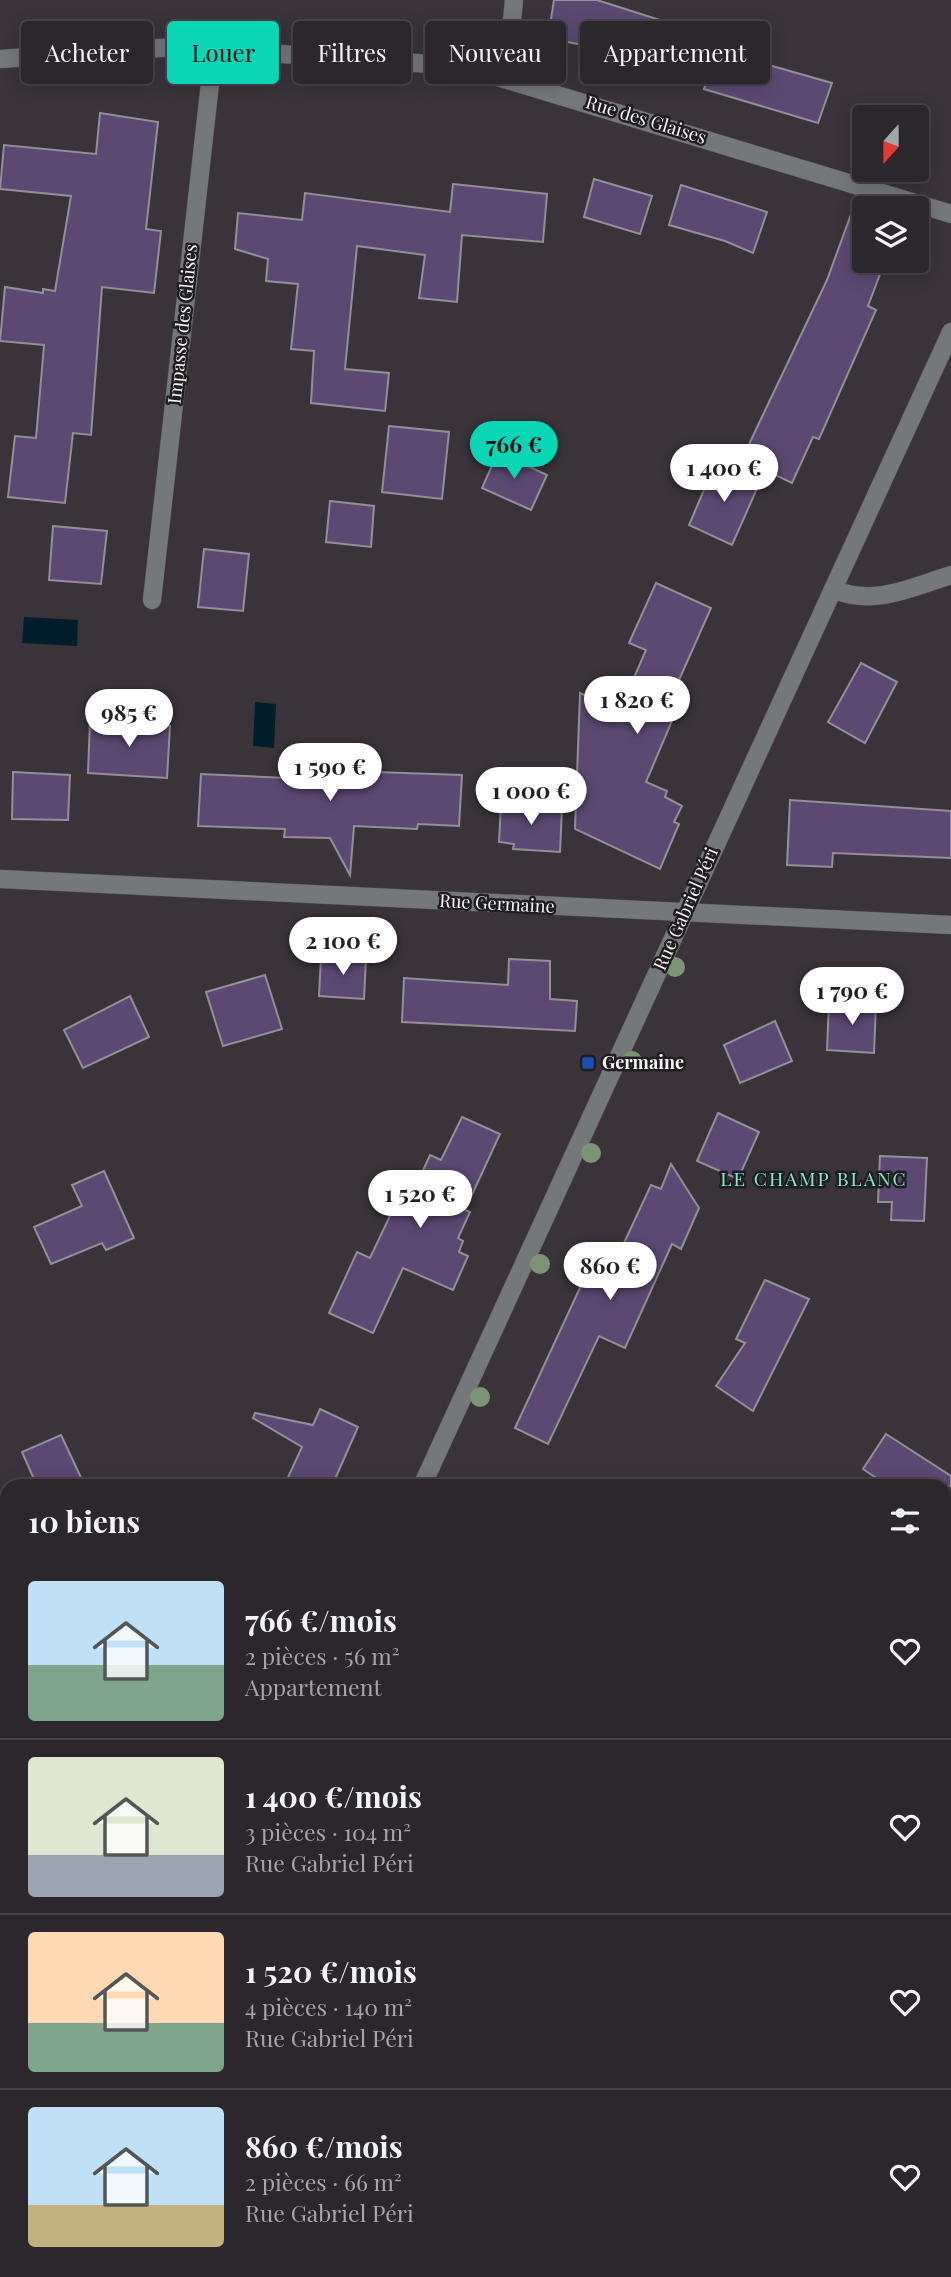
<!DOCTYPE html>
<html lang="fr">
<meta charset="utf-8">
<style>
body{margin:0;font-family:"Playfair Display",serif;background:#342f34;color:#f1f3f6;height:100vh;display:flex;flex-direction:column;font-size:26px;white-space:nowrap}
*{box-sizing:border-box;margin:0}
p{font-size:23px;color:#a6a5a9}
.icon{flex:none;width:38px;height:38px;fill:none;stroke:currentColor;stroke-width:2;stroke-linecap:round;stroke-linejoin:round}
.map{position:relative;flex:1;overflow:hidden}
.details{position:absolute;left:0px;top:1479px;width:952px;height:800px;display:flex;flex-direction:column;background:#2c272c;border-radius:21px 21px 0 0;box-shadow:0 4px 18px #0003,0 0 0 2px #484448}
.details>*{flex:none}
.top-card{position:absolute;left:21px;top:21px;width:910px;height:63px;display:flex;gap:14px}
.needle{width:46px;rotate:201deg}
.buttons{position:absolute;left:852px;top:105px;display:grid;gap:14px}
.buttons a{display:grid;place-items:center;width:77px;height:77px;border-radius:7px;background:#2c272c;box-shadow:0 4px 18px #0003,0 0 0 2px #484448;font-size:35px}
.price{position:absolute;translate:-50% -60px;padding:0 16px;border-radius:24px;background:#fff;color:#222;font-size:23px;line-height:46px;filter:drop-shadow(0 2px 4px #0008)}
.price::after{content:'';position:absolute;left:50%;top:42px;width:21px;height:16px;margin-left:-10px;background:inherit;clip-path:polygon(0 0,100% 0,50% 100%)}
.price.current{background:#0ad5b5;color:#111}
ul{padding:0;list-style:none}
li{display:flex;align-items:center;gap:21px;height:175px;padding:0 28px}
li+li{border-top:2px solid #484448}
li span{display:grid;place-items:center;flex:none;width:196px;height:140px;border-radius:7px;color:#555}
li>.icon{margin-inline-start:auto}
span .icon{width:84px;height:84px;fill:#fffc;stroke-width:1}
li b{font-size:30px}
h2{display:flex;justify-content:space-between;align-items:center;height:84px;padding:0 28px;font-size:30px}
.tag{padding:0 24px;border-radius:7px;background:#2c272c;box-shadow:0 4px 18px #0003,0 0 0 2px #484448;font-size:24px;line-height:63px}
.tag.current{background:#0ad5b5;color:#111}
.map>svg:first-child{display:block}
.water{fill:#011e2a}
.building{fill:#5c4973;stroke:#928f97;stroke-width:2}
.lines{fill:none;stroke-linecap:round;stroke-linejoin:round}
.minor-casing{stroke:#585358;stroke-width:19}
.path{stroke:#888388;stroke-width:4.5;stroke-dasharray:7 3.5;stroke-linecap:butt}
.minor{stroke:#75787a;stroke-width:18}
.tree{fill:#7b9474}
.transit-dot{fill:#1a4fb4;stroke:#1f1d1f;stroke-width:2.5}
.labels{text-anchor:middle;stroke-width:5;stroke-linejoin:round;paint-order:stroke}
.street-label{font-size:18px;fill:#f6f3f6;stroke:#1f1d1f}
.poi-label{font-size:18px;font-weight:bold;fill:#f6f3f6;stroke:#1f1d1f;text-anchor:start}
.neighbourhood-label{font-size:19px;letter-spacing:2px;fill:#83e6cf;stroke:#1f1d1f}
</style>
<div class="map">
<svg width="951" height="2277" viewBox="0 0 951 2277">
<rect width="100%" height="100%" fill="#3a343a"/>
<g class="water">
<path d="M 24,617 L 78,620 L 77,646 L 22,643 Z"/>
<path d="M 255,702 L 276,704 L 274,748 L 253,746 Z"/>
</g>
<g class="building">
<path d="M 554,0 L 597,0 L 685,28 L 684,34 L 759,57 L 758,62 L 832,83 L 818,123 L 704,89 L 706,84 L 619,58 L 621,53 L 548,38 Z"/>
<path d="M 100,113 L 158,122 L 146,229 L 161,231 L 154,293 L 102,287 L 91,435 L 73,433 L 65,503 L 8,497 L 15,436 L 36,438 L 44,345 L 0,341 L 5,287 L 43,293 L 43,289 L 55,291 L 71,196 L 0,189 L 4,145 L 96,154 Z"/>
<path d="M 594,179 L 652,196 L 640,234 L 584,217 Z"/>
<path d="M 453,184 L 547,194 L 543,242 L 462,235 L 457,302 L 419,298 L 425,255 L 357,246 L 345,369 L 389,373 L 385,411 L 311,403 L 314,351 L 291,349 L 298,284 L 266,281 L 268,259 L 235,249 L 238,213 L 302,220 L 305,193 L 450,212 Z"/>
<path d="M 681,185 L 767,212 L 753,253 L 725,241 L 669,225 Z"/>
<path d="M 857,198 L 864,200 L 864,261 L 885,261 L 868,306 L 876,310 L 819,439 L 813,437 L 792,483 L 742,459 L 827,280 Z"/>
<path d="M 389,426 L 449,432 L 442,499 L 382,492 Z"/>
<path d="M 498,452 L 547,475 L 531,510 L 482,488 Z"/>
<path d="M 715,464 L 759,484 L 732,545 L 689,525 Z"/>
<path d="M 330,501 L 374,506 L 371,547 L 326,542 Z"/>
<path d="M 53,526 L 107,531 L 101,584 L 49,580 Z"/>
<path d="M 204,549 L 249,554 L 243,611 L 198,607 Z"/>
<path d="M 656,583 L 711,608 L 679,680 L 682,682 L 675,699 L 680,702 L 646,782 L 667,791 L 665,797 L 682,806 L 674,822 L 679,824 L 660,869 L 575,829 L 580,693 L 620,710 L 646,650 L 629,643 Z"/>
<path d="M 861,663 L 897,682 L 865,743 L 828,722 Z"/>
<path d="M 90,720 L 170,726 L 167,778 L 88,773 Z"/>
<path d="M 287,769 L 462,775 L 459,826 L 418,824 L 417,829 L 354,826 L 350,875 L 330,838 L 284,837 L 285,829 L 198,826 L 201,774 L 287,778 Z"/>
<path d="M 13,772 L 70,775 L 68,820 L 12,819 Z"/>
<path d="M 790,800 L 951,811 L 951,858 L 833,853 L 832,867 L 787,865 Z"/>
<path d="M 501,804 L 562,807 L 560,852 L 513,849 L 514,844 L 499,842 Z"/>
<path d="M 321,956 L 366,958 L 364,999 L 319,996 Z"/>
<path d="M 509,959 L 550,961 L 550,999 L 577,1001 L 575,1031 L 402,1022 L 404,978 L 508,985 Z"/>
<path d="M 265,975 L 282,1029 L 223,1046 L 206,992 Z"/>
<path d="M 130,996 L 149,1037 L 83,1068 L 64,1030 Z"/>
<path d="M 829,1002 L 876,1004 L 874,1053 L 827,1050 Z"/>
<path d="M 775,1021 L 792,1061 L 740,1083 L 724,1045 Z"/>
<path d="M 718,1113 L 759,1132 L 738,1179 L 697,1161 Z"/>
<path d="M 462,1117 L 500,1134 L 465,1210 L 470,1212 L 458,1238 L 463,1241 L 459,1252 L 468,1256 L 453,1290 L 403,1268 L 373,1333 L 329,1313 L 357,1252 L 370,1258 L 398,1199 L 408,1203 L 430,1155 L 441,1160 Z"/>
<path d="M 880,1156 L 927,1158 L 924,1221 L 891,1220 L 892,1202 L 878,1202 Z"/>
<path d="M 671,1164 L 699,1208 L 681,1249 L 672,1244 L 625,1348 L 599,1336 L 548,1444 L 515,1428 L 591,1264 L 610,1273 L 651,1185 L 661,1189 Z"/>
<path d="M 104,1171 L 134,1238 L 106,1250 L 102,1243 L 51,1264 L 34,1227 L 82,1206 L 72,1185 Z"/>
<path d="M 765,1280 L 809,1299 L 753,1411 L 716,1386 L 745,1343 L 736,1339 Z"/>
<path d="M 320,1409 L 358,1427 L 332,1486 L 284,1486 L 302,1447 L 253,1418 L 255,1413 L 313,1425 Z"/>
<path d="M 886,1434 L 951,1476 L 951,1486 L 888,1486 L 863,1469 Z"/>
<path d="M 61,1435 L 85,1486 L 37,1486 L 22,1452 Z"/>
</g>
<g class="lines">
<defs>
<g id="minor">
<path d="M 0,59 L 175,47 L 461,66 L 951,214"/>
<path d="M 503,76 L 508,62 L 514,0"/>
<path d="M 833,589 C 873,607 912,587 951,575"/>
<path d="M 152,600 L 214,48"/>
<path d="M 0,879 L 951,925"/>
<path d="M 422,1486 L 951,332"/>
<path d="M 945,1611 L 951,1606"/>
<path d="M 0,1688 L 7,1704"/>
<path d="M 0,2018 L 7,2021"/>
<path d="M 945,2201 L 951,2202"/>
<path d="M 45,2277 L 48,2272"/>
<path d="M 477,2277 L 478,2272"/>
</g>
</defs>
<use href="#minor" class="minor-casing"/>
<path class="path" d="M 945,2234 L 951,2235"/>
<use href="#minor" class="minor"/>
</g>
<g class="tree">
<circle cx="675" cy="967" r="10"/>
<circle cx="632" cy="1061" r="10"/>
<circle cx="591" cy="1153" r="10"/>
<circle cx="540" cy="1264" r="10"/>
<circle cx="480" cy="1397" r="10"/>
</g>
<rect class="transit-dot" x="581" y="1056" width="14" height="14" rx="3.5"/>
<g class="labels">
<g class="street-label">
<text transform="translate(646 120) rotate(17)" y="6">Rue des Glaises</text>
<text transform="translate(183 324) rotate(-84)" y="6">Impasse des Glaises</text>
<text transform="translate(497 904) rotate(3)" y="6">Rue Germaine</text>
<text transform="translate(686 909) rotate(-66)" y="6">Rue Gabriel Péri</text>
</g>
<g class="poi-label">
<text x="602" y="1069">Germaine</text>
</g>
<g class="neighbourhood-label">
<text x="814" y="1186">LE CHAMP BLANC</text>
</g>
</g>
</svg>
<div class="buttons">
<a><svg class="needle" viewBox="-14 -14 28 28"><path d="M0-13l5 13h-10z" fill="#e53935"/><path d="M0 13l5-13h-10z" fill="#a6a5a9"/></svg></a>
<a><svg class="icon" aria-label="layers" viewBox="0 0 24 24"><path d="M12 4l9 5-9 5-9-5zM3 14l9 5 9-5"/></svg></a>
</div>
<b class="price current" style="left:514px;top:481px">766 €</b>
<b class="price" style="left:724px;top:504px">1 400 €</b>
<b class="price" style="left:637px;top:736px">1 820 €</b>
<b class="price" style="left:129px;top:749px">985 €</b>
<b class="price" style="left:330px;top:803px">1 590 €</b>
<b class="price" style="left:531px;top:827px">1 000 €</b>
<b class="price" style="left:343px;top:977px">2 100 €</b>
<b class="price" style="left:852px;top:1027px">1 790 €</b>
<b class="price" style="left:420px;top:1230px">1 520 €</b>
<b class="price" style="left:610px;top:1302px">860 €</b>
<div class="top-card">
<a class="tag">Acheter</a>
<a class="tag current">Louer</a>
<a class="tag">Filtres</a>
<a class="tag">Nouveau</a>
<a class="tag">Appartement</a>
</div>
<section class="details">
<h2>10 biens<svg class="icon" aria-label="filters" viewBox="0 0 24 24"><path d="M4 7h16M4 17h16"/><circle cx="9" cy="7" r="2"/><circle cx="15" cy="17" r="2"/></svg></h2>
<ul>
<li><span style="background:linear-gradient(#bfe0f5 60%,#7fa58c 0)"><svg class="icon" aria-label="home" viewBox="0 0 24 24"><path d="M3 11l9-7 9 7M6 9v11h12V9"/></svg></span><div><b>766 €/mois</b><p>2 pièces · 56 m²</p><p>Appartement</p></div><svg class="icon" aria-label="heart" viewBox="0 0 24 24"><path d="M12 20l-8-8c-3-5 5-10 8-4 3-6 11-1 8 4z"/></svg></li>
<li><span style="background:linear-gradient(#dfe7d0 70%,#9aa5b1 0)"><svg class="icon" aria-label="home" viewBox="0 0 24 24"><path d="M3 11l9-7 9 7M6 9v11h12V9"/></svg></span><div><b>1 400 €/mois</b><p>3 pièces · 104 m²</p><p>Rue Gabriel Péri</p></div><svg class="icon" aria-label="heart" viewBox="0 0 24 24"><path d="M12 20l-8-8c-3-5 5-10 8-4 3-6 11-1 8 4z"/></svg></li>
<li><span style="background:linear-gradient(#ffd9b3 65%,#7fa58c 0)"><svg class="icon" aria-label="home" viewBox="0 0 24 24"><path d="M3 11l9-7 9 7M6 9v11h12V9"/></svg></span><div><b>1 520 €/mois</b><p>4 pièces · 140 m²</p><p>Rue Gabriel Péri</p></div><svg class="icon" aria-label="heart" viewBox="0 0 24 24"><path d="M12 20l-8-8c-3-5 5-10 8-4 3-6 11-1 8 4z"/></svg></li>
<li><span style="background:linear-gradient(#bfe0f5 70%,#c2b280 0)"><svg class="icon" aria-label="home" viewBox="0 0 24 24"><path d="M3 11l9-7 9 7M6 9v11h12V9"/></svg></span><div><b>860 €/mois</b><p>2 pièces · 66 m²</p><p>Rue Gabriel Péri</p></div><svg class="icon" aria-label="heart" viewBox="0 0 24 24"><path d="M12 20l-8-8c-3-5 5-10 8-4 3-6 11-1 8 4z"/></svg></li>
</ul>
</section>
</div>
